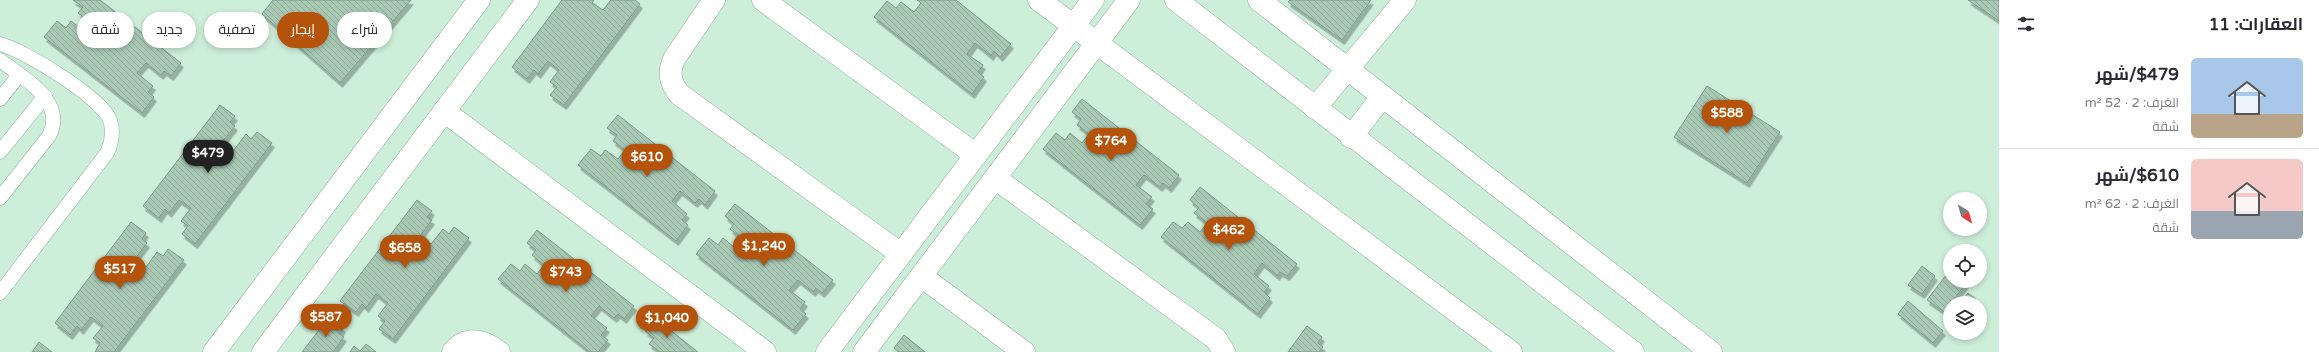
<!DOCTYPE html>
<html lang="ar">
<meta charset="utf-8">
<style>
body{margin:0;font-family:"Varela Round",Cairo,sans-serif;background:#f7f7f7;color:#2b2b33;direction:rtl;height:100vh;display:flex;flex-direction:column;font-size:15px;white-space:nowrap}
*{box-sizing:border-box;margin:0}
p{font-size:13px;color:#7c7c81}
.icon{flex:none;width:22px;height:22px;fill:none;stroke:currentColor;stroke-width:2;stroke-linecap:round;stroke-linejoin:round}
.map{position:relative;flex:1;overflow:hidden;direction:ltr}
.drawer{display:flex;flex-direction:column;background:#fff;width:320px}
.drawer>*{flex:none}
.top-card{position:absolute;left:12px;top:12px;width:380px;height:36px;direction:rtl;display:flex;gap:8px}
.needle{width:26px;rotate:143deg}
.buttons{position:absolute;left:1943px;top:192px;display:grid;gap:8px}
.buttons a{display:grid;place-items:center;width:44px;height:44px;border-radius:50%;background:#fff;box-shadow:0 2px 6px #0003;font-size:20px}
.price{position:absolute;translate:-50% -34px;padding:0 9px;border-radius:14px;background:#b45309;color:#fff;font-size:13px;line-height:26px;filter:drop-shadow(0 1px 2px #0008)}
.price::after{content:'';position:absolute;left:50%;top:24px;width:12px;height:9px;margin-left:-6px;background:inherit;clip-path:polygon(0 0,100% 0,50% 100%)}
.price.on{background:#222;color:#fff}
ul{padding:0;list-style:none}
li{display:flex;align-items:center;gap:12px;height:100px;padding:0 16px}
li+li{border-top:1px solid #e1e1e2}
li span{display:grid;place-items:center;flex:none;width:112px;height:80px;border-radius:6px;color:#555}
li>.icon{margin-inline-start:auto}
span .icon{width:48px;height:48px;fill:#fffc;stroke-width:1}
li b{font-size:17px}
h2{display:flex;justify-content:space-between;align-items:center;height:48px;padding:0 16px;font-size:17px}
.chip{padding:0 14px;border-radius:18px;background:#fff;box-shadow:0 2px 6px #0003;font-size:14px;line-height:36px}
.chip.on{background:#b45309;color:#fff}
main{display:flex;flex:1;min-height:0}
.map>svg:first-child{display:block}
.building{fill:url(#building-back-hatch);stroke:#7c9b87;filter:url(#shadow)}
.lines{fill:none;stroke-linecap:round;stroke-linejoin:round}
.service-casing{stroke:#8ead99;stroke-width:15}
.minor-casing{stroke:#8ead99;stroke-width:23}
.tertiary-casing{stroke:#8ead99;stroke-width:23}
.service{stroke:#fff;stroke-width:14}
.minor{stroke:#fff;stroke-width:22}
.tertiary{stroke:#fff;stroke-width:22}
</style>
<main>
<section class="drawer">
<h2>العقارات: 11<svg class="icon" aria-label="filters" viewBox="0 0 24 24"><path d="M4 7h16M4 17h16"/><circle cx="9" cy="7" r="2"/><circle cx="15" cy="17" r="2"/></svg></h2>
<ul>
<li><span style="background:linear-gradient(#a9c7e8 70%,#b9a48a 0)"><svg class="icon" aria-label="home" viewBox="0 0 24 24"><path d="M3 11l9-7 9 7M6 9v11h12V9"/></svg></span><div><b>$479/شهر</b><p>الغرف: 2 · 52 m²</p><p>شقة</p></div></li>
<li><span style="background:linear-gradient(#f6c9c9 65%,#9aa5b1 0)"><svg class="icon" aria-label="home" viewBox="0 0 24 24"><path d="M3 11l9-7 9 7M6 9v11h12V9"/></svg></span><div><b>$610/شهر</b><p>الغرف: 2 · 62 m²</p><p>شقة</p></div></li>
</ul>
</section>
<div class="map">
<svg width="1999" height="352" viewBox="0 0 1999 352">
<defs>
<pattern id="building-back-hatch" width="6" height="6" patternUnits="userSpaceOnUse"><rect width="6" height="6" fill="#a9c9b5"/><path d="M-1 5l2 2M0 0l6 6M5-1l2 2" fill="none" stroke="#90ac9b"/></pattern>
<filter id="shadow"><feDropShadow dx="2.5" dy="4.5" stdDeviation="0" flood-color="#0004"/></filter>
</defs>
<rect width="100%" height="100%" fill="#cdeed9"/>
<g class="building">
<path d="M 73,0 L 100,0 L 181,63 L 171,76 L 164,71 L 161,75 L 146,63 L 137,73 L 153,86 L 148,92 L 154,97 L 142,113 L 44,37 L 57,21 L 66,28 L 71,21 L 84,31 L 91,22 L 78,13 L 83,7 Z"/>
<path d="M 273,0 L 411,0 L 340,83 L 262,14 Z"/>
<path d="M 562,0 L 594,0 L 592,3 L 603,10 L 611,0 L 635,0 L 640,4 L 564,105 L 550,95 L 557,87 L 550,82 L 559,70 L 548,61 L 538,74 L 534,70 L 527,79 L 512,67 Z"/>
<path d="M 917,0 L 956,0 L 1011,44 L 1000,57 L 994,51 L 991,56 L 975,43 L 967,54 L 983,65 L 978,72 L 984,77 L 972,94 L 874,17 L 887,1 L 896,8 L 901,2 L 914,12 L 921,3 Z"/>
<path d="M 1290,0 L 1371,0 L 1342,40 L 1288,2 Z"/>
<path d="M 1968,0 L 1999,0 L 1999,21 Z"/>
<path d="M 1707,86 L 1780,132 L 1747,183 L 1674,137 Z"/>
<path d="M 1082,99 L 1179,175 L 1169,188 L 1163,183 L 1160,187 L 1144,175 L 1136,185 L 1152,197 L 1146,204 L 1153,209 L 1140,225 L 1043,149 L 1056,133 L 1065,140 L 1070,133 L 1082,143 L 1089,134 L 1077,125 L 1081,119 L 1072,112 Z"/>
<path d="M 220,105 L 235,116 L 230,122 L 235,126 L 223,141 L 234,150 L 246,134 L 251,139 L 257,132 L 272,143 L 195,244 L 182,234 L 188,226 L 181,221 L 191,208 L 179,200 L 169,213 L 165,209 L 159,218 L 143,206 Z"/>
<path d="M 618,115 L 715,191 L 705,205 L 699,199 L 695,203 L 680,191 L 672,201 L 687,214 L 682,220 L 688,225 L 676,241 L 578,165 L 591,149 L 601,156 L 605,150 L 618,159 L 625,150 L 613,141 L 617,135 L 607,128 Z"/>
<path d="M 1200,187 L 1297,264 L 1287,276 L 1280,272 L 1277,276 L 1262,263 L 1254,274 L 1269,286 L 1264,292 L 1270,298 L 1258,314 L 1161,237 L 1173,222 L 1182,228 L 1188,222 L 1200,232 L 1207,223 L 1194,213 L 1199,208 L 1190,200 Z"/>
<path d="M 417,200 L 432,211 L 427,217 L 432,220 L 420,236 L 431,244 L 443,229 L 449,234 L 454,227 L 469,238 L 393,339 L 379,329 L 385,321 L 378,316 L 388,303 L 376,294 L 366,308 L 362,304 L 356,312 L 340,301 Z"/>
<path d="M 735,204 L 833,280 L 822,293 L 816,288 L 813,292 L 798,280 L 789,290 L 805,302 L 800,309 L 806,314 L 793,330 L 696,254 L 709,238 L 718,245 L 723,238 L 735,248 L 743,239 L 730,229 L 734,224 L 725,216 Z"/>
<path d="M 131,222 L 146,233 L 142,239 L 147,243 L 135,259 L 146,267 L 157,252 L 163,256 L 168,249 L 184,260 L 114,352 L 95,352 L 100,343 L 93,338 L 103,326 L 91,317 L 81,330 L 77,326 L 70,335 L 55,323 Z"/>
<path d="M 537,230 L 634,306 L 624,319 L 618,314 L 614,318 L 599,306 L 591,316 L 607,328 L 601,335 L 608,340 L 598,352 L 590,352 L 498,279 L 511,264 L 520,271 L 525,264 L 537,274 L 544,265 L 532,255 L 536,250 L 527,243 Z"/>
<path d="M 1922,266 L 1935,276 L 1922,294 L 1908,285 Z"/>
<path d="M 1950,270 L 1950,281 L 1968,281 L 1944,312 L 1927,300 Z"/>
<path d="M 1968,293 L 1976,299 L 1974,303 L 1960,303 Z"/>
<path d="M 1908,301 L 1943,331 L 1933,343 L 1898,314 Z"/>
<path d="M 329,317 L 343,328 L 339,334 L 344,337 L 333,352 L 302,352 Z"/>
<path d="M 655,318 L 698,352 L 660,352 L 649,344 L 654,338 L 645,331 Z"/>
<path d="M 1307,326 L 1322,337 L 1318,343 L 1323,347 L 1319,352 L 1288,352 Z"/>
<path d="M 904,335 L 925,352 L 899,352 L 894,348 Z"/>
<path d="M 39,342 L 52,352 L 32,352 Z"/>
<path d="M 366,344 L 376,352 L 350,352 L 354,346 L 360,351 Z"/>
</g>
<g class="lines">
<defs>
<g id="service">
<path d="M 0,44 C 24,50 102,98 110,120 C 114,132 112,142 107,153 L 0,293"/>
<path d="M 0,60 C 24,79 67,101 49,136 L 0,198"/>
<path d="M 0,99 L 19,75"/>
<path d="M 0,152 L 45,96"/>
</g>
<g id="minor">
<path d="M 714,0 L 674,59 C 668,73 670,82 679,94 L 901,254"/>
<path d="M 763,0 L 976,155"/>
<path d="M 1039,0 L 1511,352"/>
<path d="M 1315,108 L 1405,0"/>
<path d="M 444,111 L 765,352"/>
<path d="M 995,178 L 1216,339 L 1224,352"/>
<path d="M 921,276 L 1024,352"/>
<path d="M 214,352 L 479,0"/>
<path d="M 263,352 L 528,0"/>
<path d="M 453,352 C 467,335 485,341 499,352"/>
<path d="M 827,352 L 1093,0"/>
<path d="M 864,352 L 1129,0"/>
</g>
<g id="tertiary">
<path d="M 1176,0 L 1633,352"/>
<path d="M 1259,0 L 1711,352"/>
<path d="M 1351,137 L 1382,97"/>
</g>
</defs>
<use href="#service" class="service-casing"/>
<use href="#minor" class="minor-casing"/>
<use href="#tertiary" class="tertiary-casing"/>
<use href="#service" class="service"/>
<use href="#minor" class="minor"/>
<use href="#tertiary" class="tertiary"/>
</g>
</svg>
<div class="buttons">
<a><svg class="needle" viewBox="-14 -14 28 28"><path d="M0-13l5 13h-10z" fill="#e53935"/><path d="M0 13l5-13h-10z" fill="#7c7c81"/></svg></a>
<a><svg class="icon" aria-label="locate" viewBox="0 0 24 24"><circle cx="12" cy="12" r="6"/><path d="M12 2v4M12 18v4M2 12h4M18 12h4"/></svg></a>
<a><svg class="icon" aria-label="layers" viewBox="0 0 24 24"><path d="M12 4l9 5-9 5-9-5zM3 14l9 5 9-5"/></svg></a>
</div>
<b class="price" style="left:1727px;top:134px">$588</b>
<b class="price" style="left:1111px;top:162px">$764</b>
<b class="price on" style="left:208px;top:174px">$479</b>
<b class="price" style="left:647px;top:178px">$610</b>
<b class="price" style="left:1229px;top:251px">$462</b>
<b class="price" style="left:764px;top:267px">$1,240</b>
<b class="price" style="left:405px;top:269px">$658</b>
<b class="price" style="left:120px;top:290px">$517</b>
<b class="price" style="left:566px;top:293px">$743</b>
<b class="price" style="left:326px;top:338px">$587</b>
<b class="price" style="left:667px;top:339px">$1,040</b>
<div class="top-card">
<a class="chip">شراء</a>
<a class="chip on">إيجار</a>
<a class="chip">تصفية</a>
<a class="chip">جديد</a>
<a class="chip">شقة</a>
</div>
</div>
</main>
